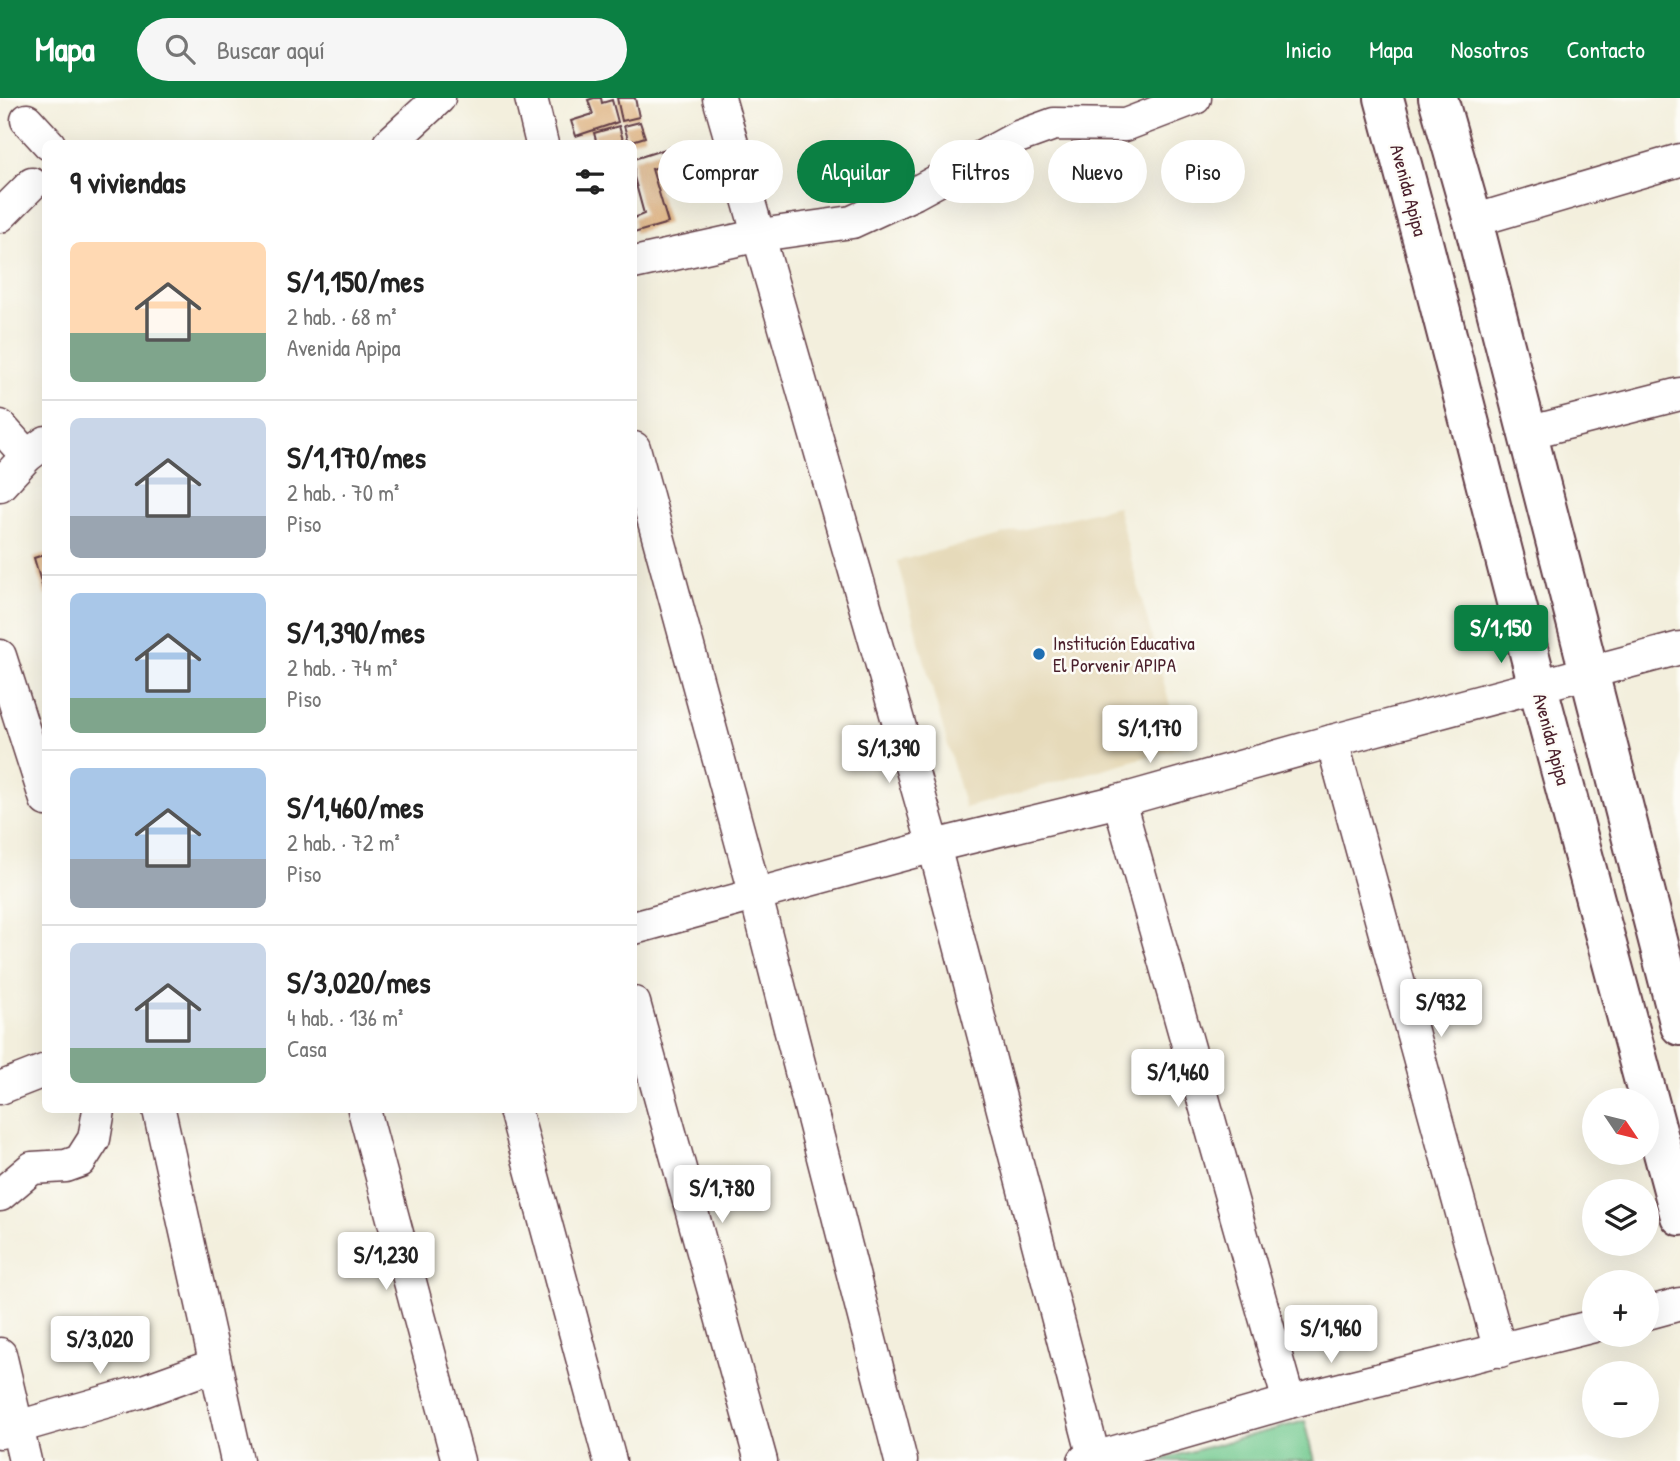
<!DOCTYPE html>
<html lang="es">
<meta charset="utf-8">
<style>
body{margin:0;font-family:"Patrick Hand",sans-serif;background:#f6f6f6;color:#222;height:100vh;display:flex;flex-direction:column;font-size:26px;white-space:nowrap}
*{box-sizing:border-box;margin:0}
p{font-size:23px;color:#767676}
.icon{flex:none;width:38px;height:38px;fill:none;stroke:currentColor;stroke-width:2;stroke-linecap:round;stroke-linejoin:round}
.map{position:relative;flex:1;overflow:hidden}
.details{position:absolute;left:42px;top:42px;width:595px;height:973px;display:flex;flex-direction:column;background:#fff;border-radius:10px;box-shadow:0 7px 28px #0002}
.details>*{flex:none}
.banner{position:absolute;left:658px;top:42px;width:665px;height:63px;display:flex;gap:14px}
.needle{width:46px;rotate:125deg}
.controls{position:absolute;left:1582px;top:990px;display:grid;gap:14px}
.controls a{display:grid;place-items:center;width:77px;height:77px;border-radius:50%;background:#fff;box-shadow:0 7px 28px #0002;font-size:35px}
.price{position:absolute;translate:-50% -60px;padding:0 16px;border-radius:7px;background:#fff;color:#222;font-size:23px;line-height:46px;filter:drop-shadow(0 2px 4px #0008)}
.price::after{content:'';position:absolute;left:50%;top:42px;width:21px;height:16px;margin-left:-10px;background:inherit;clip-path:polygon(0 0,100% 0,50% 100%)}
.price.on{background:#0b8043;color:#fff}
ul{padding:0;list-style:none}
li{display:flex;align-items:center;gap:21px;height:175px;padding:0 28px}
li+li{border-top:2px solid #e0e0e0}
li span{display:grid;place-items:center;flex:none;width:196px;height:140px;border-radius:10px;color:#555}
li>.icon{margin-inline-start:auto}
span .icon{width:84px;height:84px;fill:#fffc;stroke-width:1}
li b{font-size:30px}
h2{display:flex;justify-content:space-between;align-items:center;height:84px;padding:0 28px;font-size:30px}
.chip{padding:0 24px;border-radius:32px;background:#fff;box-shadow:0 7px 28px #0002;font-size:24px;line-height:63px}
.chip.on{background:#0b8043;color:#fff}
header{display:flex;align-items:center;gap:42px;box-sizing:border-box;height:98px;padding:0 35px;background:#0b8043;color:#fff}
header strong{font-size:33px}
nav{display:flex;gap:38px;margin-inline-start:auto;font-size:24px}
.search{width:490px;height:63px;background:#f6f6f6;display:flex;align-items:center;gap:18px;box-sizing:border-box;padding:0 24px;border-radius:38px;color:#767676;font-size:26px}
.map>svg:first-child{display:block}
.built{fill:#e6daba}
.pitch{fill:#72c98f;stroke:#5e745d;stroke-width:2}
.building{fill:#ddb07e}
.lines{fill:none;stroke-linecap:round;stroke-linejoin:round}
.minor-casing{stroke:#633e46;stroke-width:35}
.tertiary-casing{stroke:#633e46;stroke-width:42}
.minor{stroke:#fff;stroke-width:32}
.tertiary{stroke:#fff;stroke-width:38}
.poi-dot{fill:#1f6fb2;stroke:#fdfcf7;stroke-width:2.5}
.labels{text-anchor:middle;stroke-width:5;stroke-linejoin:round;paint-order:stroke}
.street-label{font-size:19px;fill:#4a1f2b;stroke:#fdfcf7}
.poi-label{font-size:19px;fill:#4a1f2b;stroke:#fdfcf7;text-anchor:start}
</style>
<header>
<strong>Mapa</strong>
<div class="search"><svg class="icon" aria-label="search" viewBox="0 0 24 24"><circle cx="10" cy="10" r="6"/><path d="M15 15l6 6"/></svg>Buscar aquí</div>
<nav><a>Inicio</a><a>Mapa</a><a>Nosotros</a><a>Contacto</a></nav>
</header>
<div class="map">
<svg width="1680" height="1363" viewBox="0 0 1680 1363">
<rect width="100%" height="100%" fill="#fdfcf7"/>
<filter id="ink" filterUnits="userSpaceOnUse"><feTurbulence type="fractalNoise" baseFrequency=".0143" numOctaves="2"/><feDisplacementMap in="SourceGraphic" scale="14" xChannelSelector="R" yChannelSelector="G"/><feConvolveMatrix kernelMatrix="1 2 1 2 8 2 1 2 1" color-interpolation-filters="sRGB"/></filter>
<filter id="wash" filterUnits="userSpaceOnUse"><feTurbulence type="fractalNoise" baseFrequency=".00686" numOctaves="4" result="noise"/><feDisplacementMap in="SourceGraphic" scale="28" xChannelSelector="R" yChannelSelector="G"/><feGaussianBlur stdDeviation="1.57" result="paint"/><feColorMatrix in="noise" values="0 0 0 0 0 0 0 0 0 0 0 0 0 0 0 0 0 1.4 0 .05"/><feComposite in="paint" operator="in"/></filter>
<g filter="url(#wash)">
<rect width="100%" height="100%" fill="#f3efdd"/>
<path class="built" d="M 1117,408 L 1181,649 L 965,710 L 897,463 Z"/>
<path class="pitch" d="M 1305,1323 L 1315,1363 L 1155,1363 Z"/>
<g id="blocks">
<g class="building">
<path d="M 594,0 L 601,0 L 602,5 L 612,2 L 618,24 L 576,38 L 571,23 L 593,16 L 588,2 Z"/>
<path d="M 617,0 L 635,0 L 639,19 L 622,23 Z"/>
<path d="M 640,24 L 645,39 L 629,44 L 624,28 Z"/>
<path d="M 619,28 L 623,42 L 611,46 L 597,46 L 594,35 Z"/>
<path d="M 684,45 L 689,60 L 652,71 L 668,125 L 634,135 L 634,120 L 644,116 L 634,79 L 634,61 Z"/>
<path d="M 46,456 L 46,498 L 45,498 L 34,460 Z"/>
</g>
</g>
</g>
<g filter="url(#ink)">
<use href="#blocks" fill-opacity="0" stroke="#633e46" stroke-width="2"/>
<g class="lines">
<defs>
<g id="minor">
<path d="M 531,0 L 542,46"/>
<path d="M 719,0 L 934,748 L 1095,1363"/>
<path d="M 27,22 L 49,46"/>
<path d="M 389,46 L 439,0"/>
<path d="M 0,118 L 32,86"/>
<path d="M 1473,123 L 1680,62"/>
<path d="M 634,165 L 760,137 L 852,124 L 915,95 L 1018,39 L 1054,26 L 1125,27 L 1195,0"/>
<path d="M 0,328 L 27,358"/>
<path d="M 1527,335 L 1680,296"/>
<path d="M 634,350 L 756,798 L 901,1363"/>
<path d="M 0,387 L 27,358 L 46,344"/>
<path d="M 0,558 L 46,702"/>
<path d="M 1332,643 L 1500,1253"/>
<path d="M 1119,703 L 1289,1304"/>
<path d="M 634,830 L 934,748 L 1119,703 L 1332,643 L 1680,550"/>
<path d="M 634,905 L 761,1363"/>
<path d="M 0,990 L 46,972"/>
<path d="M 159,1012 L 237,1363"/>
<path d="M 364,1012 L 458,1363"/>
<path d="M 515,1012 L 610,1363"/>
<path d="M 0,1097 L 32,1070 L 66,1068 L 80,1063 L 94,1041 L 99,1012"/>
<path d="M 1647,1215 L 1680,1206"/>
<path d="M 0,1256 L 25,1363"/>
<path d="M 0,1334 L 143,1293 L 215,1267"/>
<path d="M 1084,1363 L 1289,1304 L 1594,1228"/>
</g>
<g id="tertiary">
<path d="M 1384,0 L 1424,148 L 1538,589 L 1680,1118"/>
<path d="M 1438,0 L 1473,123 L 1680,928"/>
</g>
</defs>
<use href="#minor" class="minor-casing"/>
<use href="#tertiary" class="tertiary-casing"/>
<use href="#minor" class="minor"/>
<use href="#tertiary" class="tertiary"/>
</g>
</g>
<circle class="poi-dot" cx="1039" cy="556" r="7"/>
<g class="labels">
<g class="street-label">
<text transform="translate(1409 92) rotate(75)" y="7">Avenida Apipa</text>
<text transform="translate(1552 641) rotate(75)" y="7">Avenida Apipa</text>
</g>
<g class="poi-label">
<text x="1053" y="552">Institución Educativa<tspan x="1053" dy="22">El Porvenir APIPA</tspan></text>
</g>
</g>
</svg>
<div class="controls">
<a><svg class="needle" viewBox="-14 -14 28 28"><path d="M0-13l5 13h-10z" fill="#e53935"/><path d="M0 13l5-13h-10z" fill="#767676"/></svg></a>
<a><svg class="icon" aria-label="layers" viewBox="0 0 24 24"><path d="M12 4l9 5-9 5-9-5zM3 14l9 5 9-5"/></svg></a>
<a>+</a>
<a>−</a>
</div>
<b class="price on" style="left:1501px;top:567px">S/1,150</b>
<b class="price" style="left:1150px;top:667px">S/1,170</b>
<b class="price" style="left:889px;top:687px">S/1,390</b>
<b class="price" style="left:1441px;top:941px">S/932</b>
<b class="price" style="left:1178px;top:1011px">S/1,460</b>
<b class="price" style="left:722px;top:1127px">S/1,780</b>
<b class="price" style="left:386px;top:1194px">S/1,230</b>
<b class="price" style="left:1331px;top:1267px">S/1,960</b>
<b class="price" style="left:100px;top:1278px">S/3,020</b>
<div class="banner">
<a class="chip">Comprar</a>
<a class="chip on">Alquilar</a>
<a class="chip">Filtros</a>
<a class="chip">Nuevo</a>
<a class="chip">Piso</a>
</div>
<section class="details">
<h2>9 viviendas<svg class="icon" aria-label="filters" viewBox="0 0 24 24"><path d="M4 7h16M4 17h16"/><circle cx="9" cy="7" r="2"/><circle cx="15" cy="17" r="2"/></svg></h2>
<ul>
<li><span style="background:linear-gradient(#ffd9b3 65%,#7fa58c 0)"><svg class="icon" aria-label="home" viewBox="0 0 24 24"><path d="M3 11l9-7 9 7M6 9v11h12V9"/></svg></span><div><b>S/1,150/mes</b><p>2 hab. · 68 m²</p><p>Avenida Apipa</p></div></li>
<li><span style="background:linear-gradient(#c9d6e8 70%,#9aa5b1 0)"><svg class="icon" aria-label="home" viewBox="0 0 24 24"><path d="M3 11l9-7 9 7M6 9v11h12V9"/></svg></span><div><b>S/1,170/mes</b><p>2 hab. · 70 m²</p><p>Piso</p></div></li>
<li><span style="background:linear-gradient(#a9c7e8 75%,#7fa58c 0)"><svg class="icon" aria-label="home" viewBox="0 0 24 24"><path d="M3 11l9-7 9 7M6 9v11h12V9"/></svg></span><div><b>S/1,390/mes</b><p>2 hab. · 74 m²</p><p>Piso</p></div></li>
<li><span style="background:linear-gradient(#a9c7e8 65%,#9aa5b1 0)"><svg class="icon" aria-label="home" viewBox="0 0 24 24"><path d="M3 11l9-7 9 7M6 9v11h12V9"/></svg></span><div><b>S/1,460/mes</b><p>2 hab. · 72 m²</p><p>Piso</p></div></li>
<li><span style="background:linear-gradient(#c9d6e8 75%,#7fa58c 0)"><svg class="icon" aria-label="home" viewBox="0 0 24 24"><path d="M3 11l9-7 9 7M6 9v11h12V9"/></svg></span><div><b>S/3,020/mes</b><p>4 hab. · 136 m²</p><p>Casa</p></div></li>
</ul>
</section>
</div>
